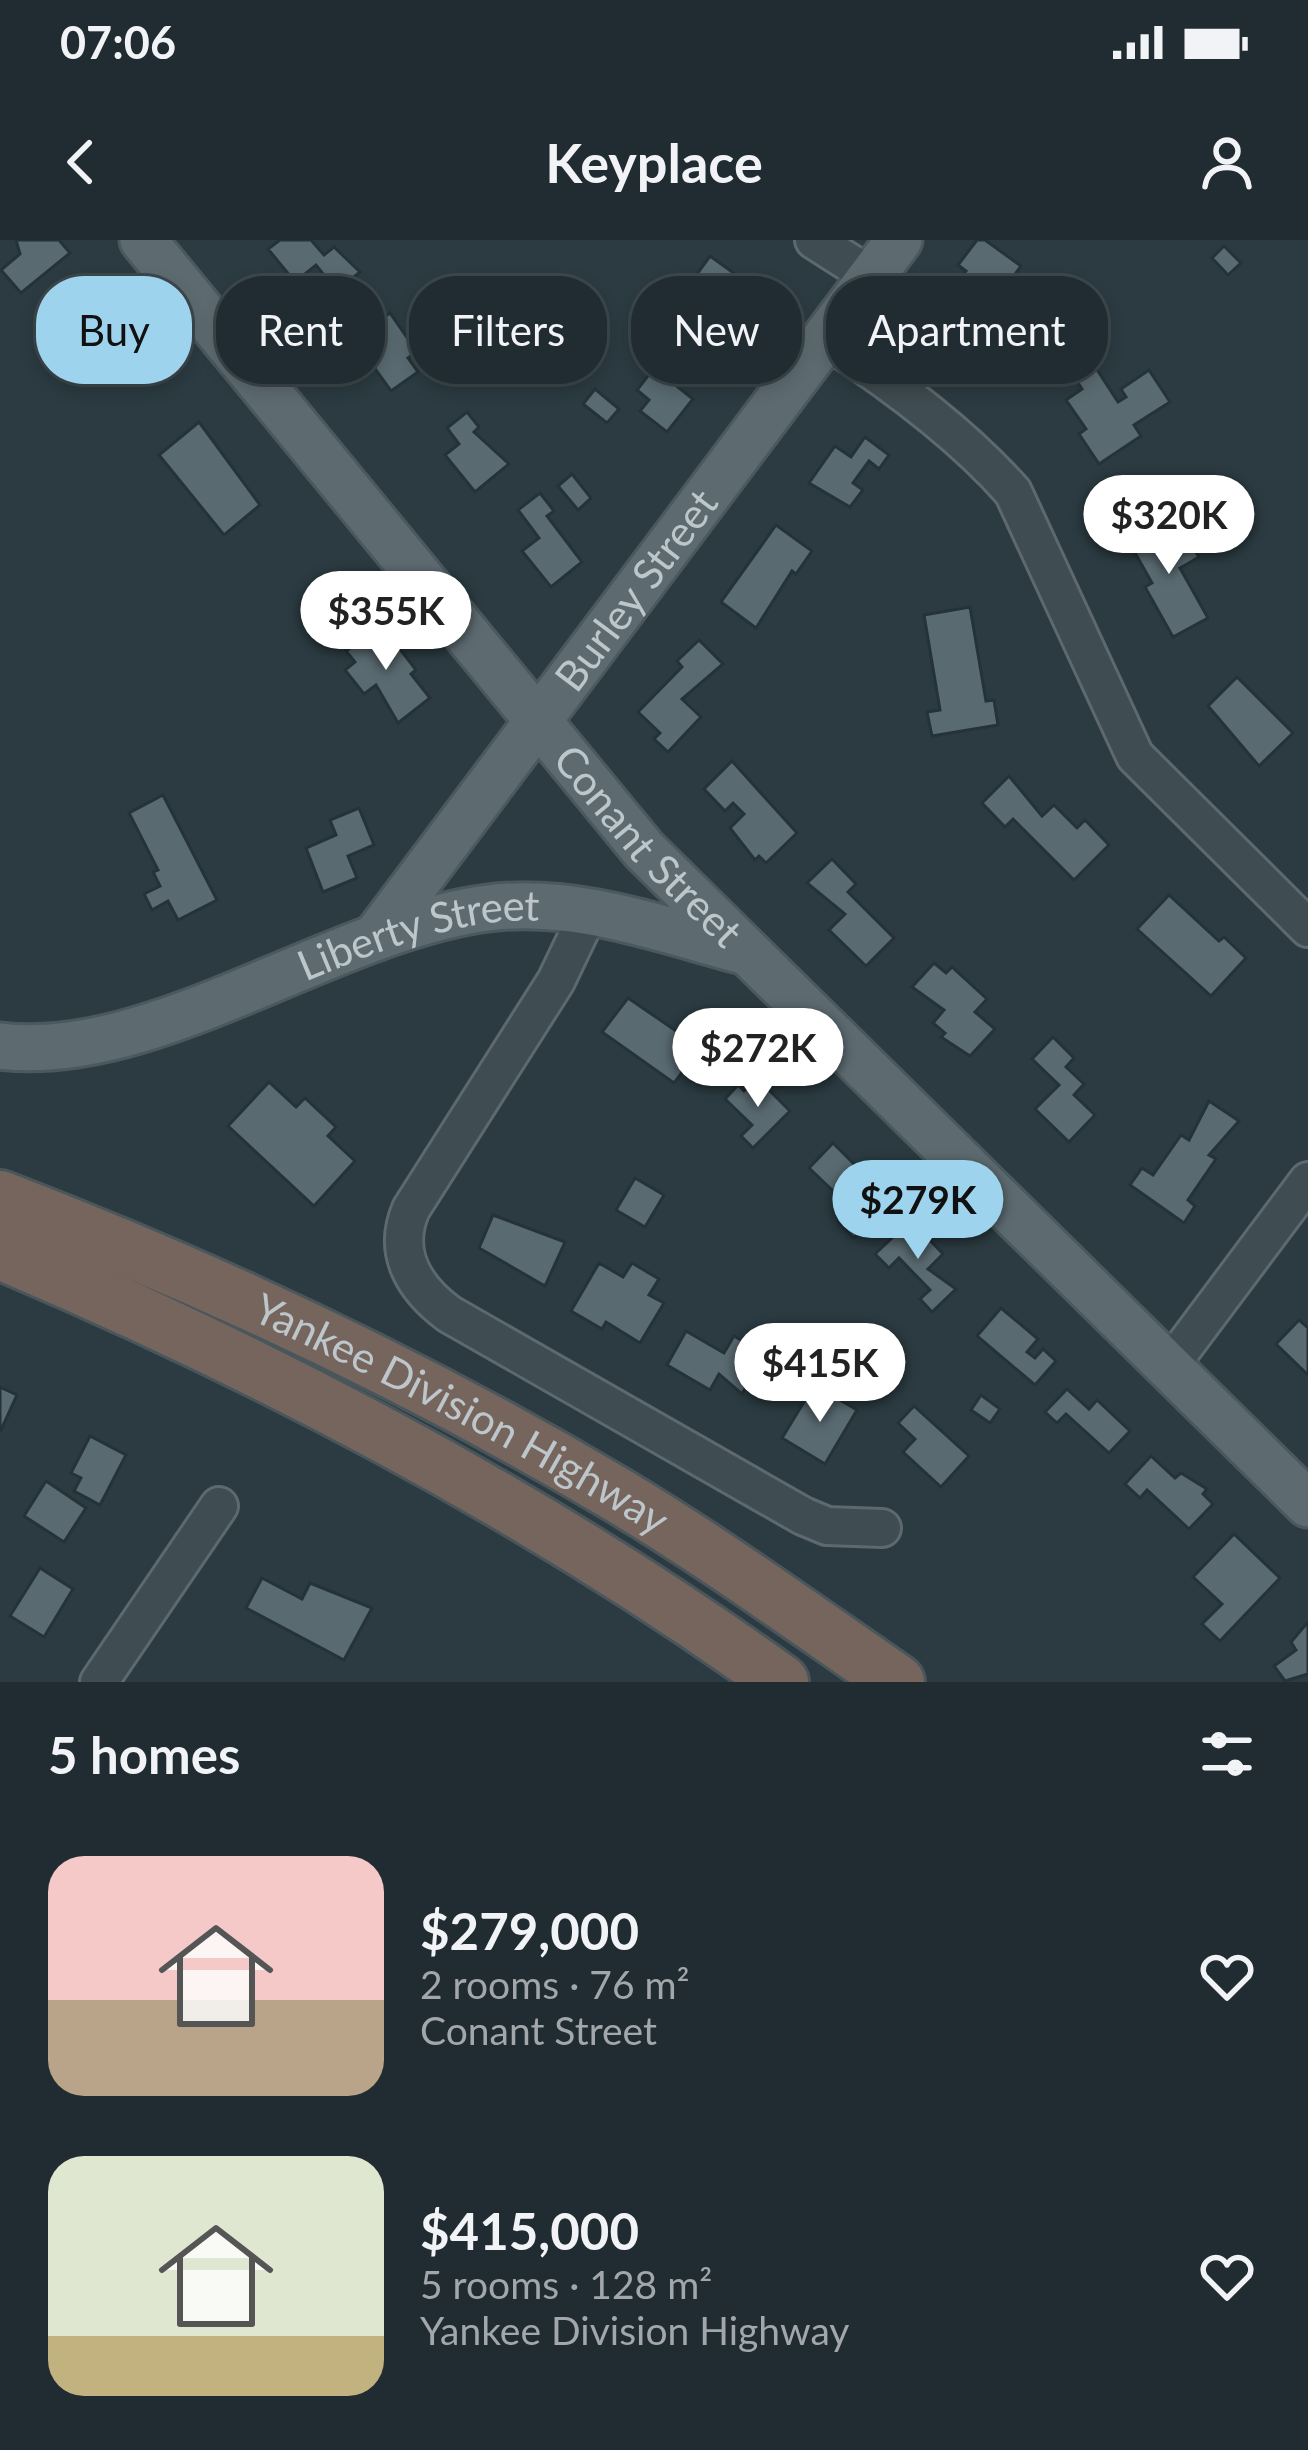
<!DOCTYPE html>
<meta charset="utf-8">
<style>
body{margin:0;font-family:Lato,sans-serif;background:#283439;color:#f1f3f6;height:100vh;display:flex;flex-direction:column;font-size:45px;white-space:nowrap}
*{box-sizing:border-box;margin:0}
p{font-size:39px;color:#a2a7ab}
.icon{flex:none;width:66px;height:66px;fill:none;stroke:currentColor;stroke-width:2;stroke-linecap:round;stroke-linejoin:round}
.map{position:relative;height:1442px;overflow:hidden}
.panel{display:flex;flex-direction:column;background:#202c31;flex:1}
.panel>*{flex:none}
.hud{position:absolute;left:36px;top:36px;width:1236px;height:108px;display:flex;gap:24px}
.price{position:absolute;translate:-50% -102px;padding:0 27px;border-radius:42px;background:#fff;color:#222;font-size:39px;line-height:78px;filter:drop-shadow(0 3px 6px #0008)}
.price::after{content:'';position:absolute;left:50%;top:72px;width:36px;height:27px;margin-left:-18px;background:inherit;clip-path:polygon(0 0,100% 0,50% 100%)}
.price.current{background:#9ed3ee;color:#111}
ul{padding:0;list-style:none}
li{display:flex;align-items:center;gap:36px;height:300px;padding:0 48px}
li span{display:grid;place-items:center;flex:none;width:336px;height:240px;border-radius:36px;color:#555}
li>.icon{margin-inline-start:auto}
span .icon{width:144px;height:144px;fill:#fffc;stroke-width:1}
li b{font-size:51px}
h2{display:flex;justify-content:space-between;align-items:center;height:144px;padding:0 48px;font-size:51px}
.pill{padding:0 42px;border-radius:48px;background:#202c31;box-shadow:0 6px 18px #0003,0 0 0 3px #3d484d;font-size:42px;line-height:108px}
.pill.current{background:#9ed3ee;color:#111}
.status{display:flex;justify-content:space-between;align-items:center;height:84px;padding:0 60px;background:#202c31;direction:ltr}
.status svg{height:33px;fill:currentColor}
header{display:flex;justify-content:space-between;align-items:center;height:156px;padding:0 48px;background:#202c31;font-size:54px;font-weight:700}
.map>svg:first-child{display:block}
.building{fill:#596a71;stroke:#253339;stroke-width:3}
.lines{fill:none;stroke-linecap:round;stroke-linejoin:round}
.minor-casing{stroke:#5d696f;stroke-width:42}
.major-casing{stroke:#4b585e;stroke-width:51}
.highway-casing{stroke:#49565c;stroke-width:60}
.minor{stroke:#3f4c51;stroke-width:36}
.major{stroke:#5d6b71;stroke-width:45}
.highway{stroke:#76655d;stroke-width:54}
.labels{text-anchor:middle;stroke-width:9;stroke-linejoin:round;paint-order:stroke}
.street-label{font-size:42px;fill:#bcc6cb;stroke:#233137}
</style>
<div class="status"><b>07:06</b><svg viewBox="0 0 49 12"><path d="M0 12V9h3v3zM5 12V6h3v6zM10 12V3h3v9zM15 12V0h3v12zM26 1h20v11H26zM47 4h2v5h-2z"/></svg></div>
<header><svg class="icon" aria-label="back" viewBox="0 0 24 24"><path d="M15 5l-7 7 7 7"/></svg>Keyplace<svg class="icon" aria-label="person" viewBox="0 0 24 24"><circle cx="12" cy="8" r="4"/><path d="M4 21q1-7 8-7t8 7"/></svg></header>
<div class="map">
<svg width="1308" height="1442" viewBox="0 0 1308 1442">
<rect width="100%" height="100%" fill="#2b3b41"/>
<g class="building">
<path d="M 16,0 L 59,0 L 70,13 L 21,53 L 1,30 L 20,14 Z"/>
<path d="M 280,0 L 311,0 L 324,15 L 334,7 L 360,32 L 337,51 L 316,25 L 295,42 L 268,9 Z"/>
<path d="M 977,0 L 985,0 L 1021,26 L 980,83 L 991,91 L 983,102 L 974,95 L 961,112 L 931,91 L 956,67 L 945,59 L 966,31 L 958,25 Z"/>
<path d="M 1224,6 L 1241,23 L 1228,35 L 1212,18 Z"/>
<path d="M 710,16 L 749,44 L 742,54 L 760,67 L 741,94 L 726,83 L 732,75 L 717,64 L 712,72 L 684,52 Z"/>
<path d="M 102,51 L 131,86 L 117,97 L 138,121 L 114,141 L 104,130 L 97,136 L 80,117 L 100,107 L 73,75 Z"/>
<path d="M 648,58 L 666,74 L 657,84 L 639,68 Z"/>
<path d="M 390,73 L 417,112 L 408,118 L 418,132 L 391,151 L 368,119 L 382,110 L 367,89 Z"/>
<path d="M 1084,90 L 1101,116 L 1092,122 L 1118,162 L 1126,157 L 1121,149 L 1149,130 L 1170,162 L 1134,185 L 1141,196 L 1099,224 L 1079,194 L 1086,189 L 1066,160 L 1082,149 L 1056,108 Z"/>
<path d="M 654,128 L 693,159 L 667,192 L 640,171 L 649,160 L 637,150 Z"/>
<path d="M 595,149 L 619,169 L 607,183 L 583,164 Z"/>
<path d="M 467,172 L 479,187 L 474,192 L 509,224 L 475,252 L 445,215 L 459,204 L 447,188 Z"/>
<path d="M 199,182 L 260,265 L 224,295 L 159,215 Z"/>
<path d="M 865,197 L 889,215 L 879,229 L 869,221 L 853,243 L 863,250 L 850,267 L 809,243 L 835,206 L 851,217 Z"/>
<path d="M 572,234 L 591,258 L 578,270 L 558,246 Z"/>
<path d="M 540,253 L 554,271 L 547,276 L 582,322 L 551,347 L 522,311 L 539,298 L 518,270 Z"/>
<path d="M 1153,282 L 1165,304 L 1185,293 L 1199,317 L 1180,328 L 1208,378 L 1173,397 L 1145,347 L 1152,343 L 1126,297 Z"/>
<path d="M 776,285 L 812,311 L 796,334 L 792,331 L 756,388 L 721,362 Z"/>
<path d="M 970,367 L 986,461 L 994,460 L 998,485 L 932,496 L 927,472 L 940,470 L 924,375 Z"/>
<path d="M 381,384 L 416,430 L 411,434 L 430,458 L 398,483 L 376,445 L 364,454 L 345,430 L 355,422 L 346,411 Z"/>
<path d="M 699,400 L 723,424 L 682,459 L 701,477 L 668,512 L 654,499 L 660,493 L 638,472 L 682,427 L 677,421 Z"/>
<path d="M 1237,437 L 1293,493 L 1259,526 L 1208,466 Z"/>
<path d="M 732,521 L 797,593 L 766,623 L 759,616 L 755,620 L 730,588 L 744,574 L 733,563 L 725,571 L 704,549 Z"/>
<path d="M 1009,536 L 1042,576 L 1054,565 L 1077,588 L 1085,580 L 1109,605 L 1074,640 L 1013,579 L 1005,587 L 982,563 Z"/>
<path d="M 163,555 L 217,660 L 178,680 L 168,661 L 152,670 L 144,654 L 160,646 L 153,632 L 158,630 L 129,573 Z"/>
<path d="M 359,568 L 374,605 L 348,616 L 357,638 L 323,652 L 306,608 L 336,595 L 330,580 Z"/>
<path d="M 832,619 L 856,644 L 848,652 L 894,698 L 866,726 L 829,690 L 845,674 L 807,643 Z"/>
<path d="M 1169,655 L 1219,701 L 1224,697 L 1246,718 L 1211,756 L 1137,689 Z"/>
<path d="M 934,723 L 946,733 L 952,727 L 987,759 L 975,772 L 995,789 L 970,816 L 941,797 L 945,793 L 933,783 L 944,770 L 912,747 Z"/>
<path d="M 628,758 L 701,808 L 674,843 L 602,792 Z"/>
<path d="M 1053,797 L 1074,818 L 1066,827 L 1084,844 L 1074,855 L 1095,875 L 1069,902 L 1035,869 L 1059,845 L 1032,819 Z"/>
<path d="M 757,838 L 790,871 L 753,908 L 741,896 L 752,885 L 725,859 L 738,845 L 744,851 Z"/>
<path d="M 269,842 L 296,867 L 305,858 L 336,887 L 328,896 L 355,921 L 314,966 L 228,886 Z"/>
<path d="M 1209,861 L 1239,881 L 1209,915 L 1216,919 L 1188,960 L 1195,966 L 1184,983 L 1130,945 L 1142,928 L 1153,935 L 1181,895 L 1189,900 Z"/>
<path d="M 833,903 L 864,934 L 859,939 L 885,965 L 854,998 L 838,982 L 851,968 L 809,928 Z"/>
<path d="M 635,938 L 664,955 L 645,987 L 616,970 Z"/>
<path d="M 493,975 L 565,1002 L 545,1046 L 479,1008 Z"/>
<path d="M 911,980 L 943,1014 L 928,1029 L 956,1049 L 932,1072 L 920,1059 L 930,1050 L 899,1018 L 889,1028 L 875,1014 Z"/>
<path d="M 599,1023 L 623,1037 L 632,1023 L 659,1039 L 649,1055 L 664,1063 L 640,1103 L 606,1082 L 602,1089 L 571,1071 Z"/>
<path d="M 1001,1068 L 1038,1099 L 1027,1112 L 1035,1118 L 1043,1109 L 1056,1121 L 1035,1145 L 977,1096 Z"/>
<path d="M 1299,1080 L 1308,1088 L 1308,1135 L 1276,1104 Z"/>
<path d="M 686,1091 L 724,1113 L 734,1096 L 765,1114 L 742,1154 L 719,1134 L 710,1150 L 667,1125 Z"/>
<path d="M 0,1147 L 17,1155 L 0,1192 Z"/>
<path d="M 820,1148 L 857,1170 L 825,1224 L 782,1198 L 807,1157 L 813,1161 Z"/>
<path d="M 1067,1149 L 1089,1169 L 1097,1160 L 1130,1191 L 1109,1213 L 1066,1174 L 1057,1183 L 1045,1172 Z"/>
<path d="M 981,1155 L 1000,1169 L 990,1183 L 971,1170 Z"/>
<path d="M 914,1166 L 969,1216 L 941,1247 L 903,1212 L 915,1199 L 898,1183 Z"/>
<path d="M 90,1196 L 126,1215 L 100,1265 L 74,1251 L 81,1238 L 71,1233 Z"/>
<path d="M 1151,1216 L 1175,1238 L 1181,1233 L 1207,1249 L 1203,1254 L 1213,1264 L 1189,1289 L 1147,1250 L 1140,1258 L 1125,1244 Z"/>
<path d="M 46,1241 L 86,1268 L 64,1302 L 24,1276 Z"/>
<path d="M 1234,1294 L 1280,1338 L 1220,1401 L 1202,1384 L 1222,1364 L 1193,1337 Z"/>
<path d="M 40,1328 L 73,1349 L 44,1397 L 10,1376 Z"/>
<path d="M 262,1338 L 302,1359 L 310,1343 L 372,1368 L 344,1420 L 246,1368 Z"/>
<path d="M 1308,1382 L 1308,1434 L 1285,1441 L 1274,1426 L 1296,1410 L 1291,1402 Z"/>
</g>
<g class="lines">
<defs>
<g id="minor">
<path d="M 814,0 L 872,37"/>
<path d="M 827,100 C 893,143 961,193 1013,252 L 1135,516 L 1308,688"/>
<path d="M 589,672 L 556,741 L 411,969 C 392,1013 414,1048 449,1074 L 803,1276 L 827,1286 L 882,1288"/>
<path d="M 1168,1128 L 1308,941"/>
<path d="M 99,1442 L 219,1266"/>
</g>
<g id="major">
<path id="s1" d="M 143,0 L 644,610 L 1308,1264"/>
<path id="s2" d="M 375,698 L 899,0"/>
<path id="s3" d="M 0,806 C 153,825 332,688 488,668 C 573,657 658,688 739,710"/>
</g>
<g id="highway">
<path id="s4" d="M 0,958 C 214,1040 419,1137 616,1254 C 713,1312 804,1378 897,1442"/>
<path d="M 0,1012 C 271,1127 542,1270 781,1442"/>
</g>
</defs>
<use href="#minor" class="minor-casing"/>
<use href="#major" class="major-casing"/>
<use href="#highway" class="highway-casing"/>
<use href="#minor" class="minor"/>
<use href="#major" class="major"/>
<use href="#highway" class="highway"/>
</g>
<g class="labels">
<g class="street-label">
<text dy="15" stroke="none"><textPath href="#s2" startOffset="435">Burley Street</textPath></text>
<text dy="15" stroke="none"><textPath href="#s1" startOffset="789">Conant Street</textPath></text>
<text dy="15" stroke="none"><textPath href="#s3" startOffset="438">Liberty Street</textPath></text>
<text dy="15" stroke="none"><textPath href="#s4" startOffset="510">Yankee Division Highway</textPath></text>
</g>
</g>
</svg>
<b class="price" style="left:1169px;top:337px">$320K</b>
<b class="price" style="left:386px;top:433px">$355K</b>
<b class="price" style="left:758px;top:870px">$272K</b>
<b class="price current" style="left:918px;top:1022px">$279K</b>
<b class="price" style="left:820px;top:1185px">$415K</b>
<div class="hud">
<a class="pill current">Buy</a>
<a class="pill">Rent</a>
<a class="pill">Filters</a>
<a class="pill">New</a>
<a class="pill">Apartment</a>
</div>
</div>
<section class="panel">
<h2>5 homes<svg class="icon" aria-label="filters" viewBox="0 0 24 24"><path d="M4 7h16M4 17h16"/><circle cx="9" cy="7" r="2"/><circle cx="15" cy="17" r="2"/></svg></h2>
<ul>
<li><span style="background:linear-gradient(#f6c9c9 60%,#b9a48a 0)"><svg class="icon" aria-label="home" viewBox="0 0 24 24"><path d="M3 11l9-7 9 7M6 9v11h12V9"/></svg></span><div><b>$279,000</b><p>2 rooms · 76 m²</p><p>Conant Street</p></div><svg class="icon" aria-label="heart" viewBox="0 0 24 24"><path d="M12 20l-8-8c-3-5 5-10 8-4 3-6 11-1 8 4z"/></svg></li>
<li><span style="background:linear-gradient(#dfe7d0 75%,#c2b280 0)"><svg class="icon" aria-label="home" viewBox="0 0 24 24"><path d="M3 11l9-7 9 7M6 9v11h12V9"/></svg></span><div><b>$415,000</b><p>5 rooms · 128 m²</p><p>Yankee Division Highway</p></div><svg class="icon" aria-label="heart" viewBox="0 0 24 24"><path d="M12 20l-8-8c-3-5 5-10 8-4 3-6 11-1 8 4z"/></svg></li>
</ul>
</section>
